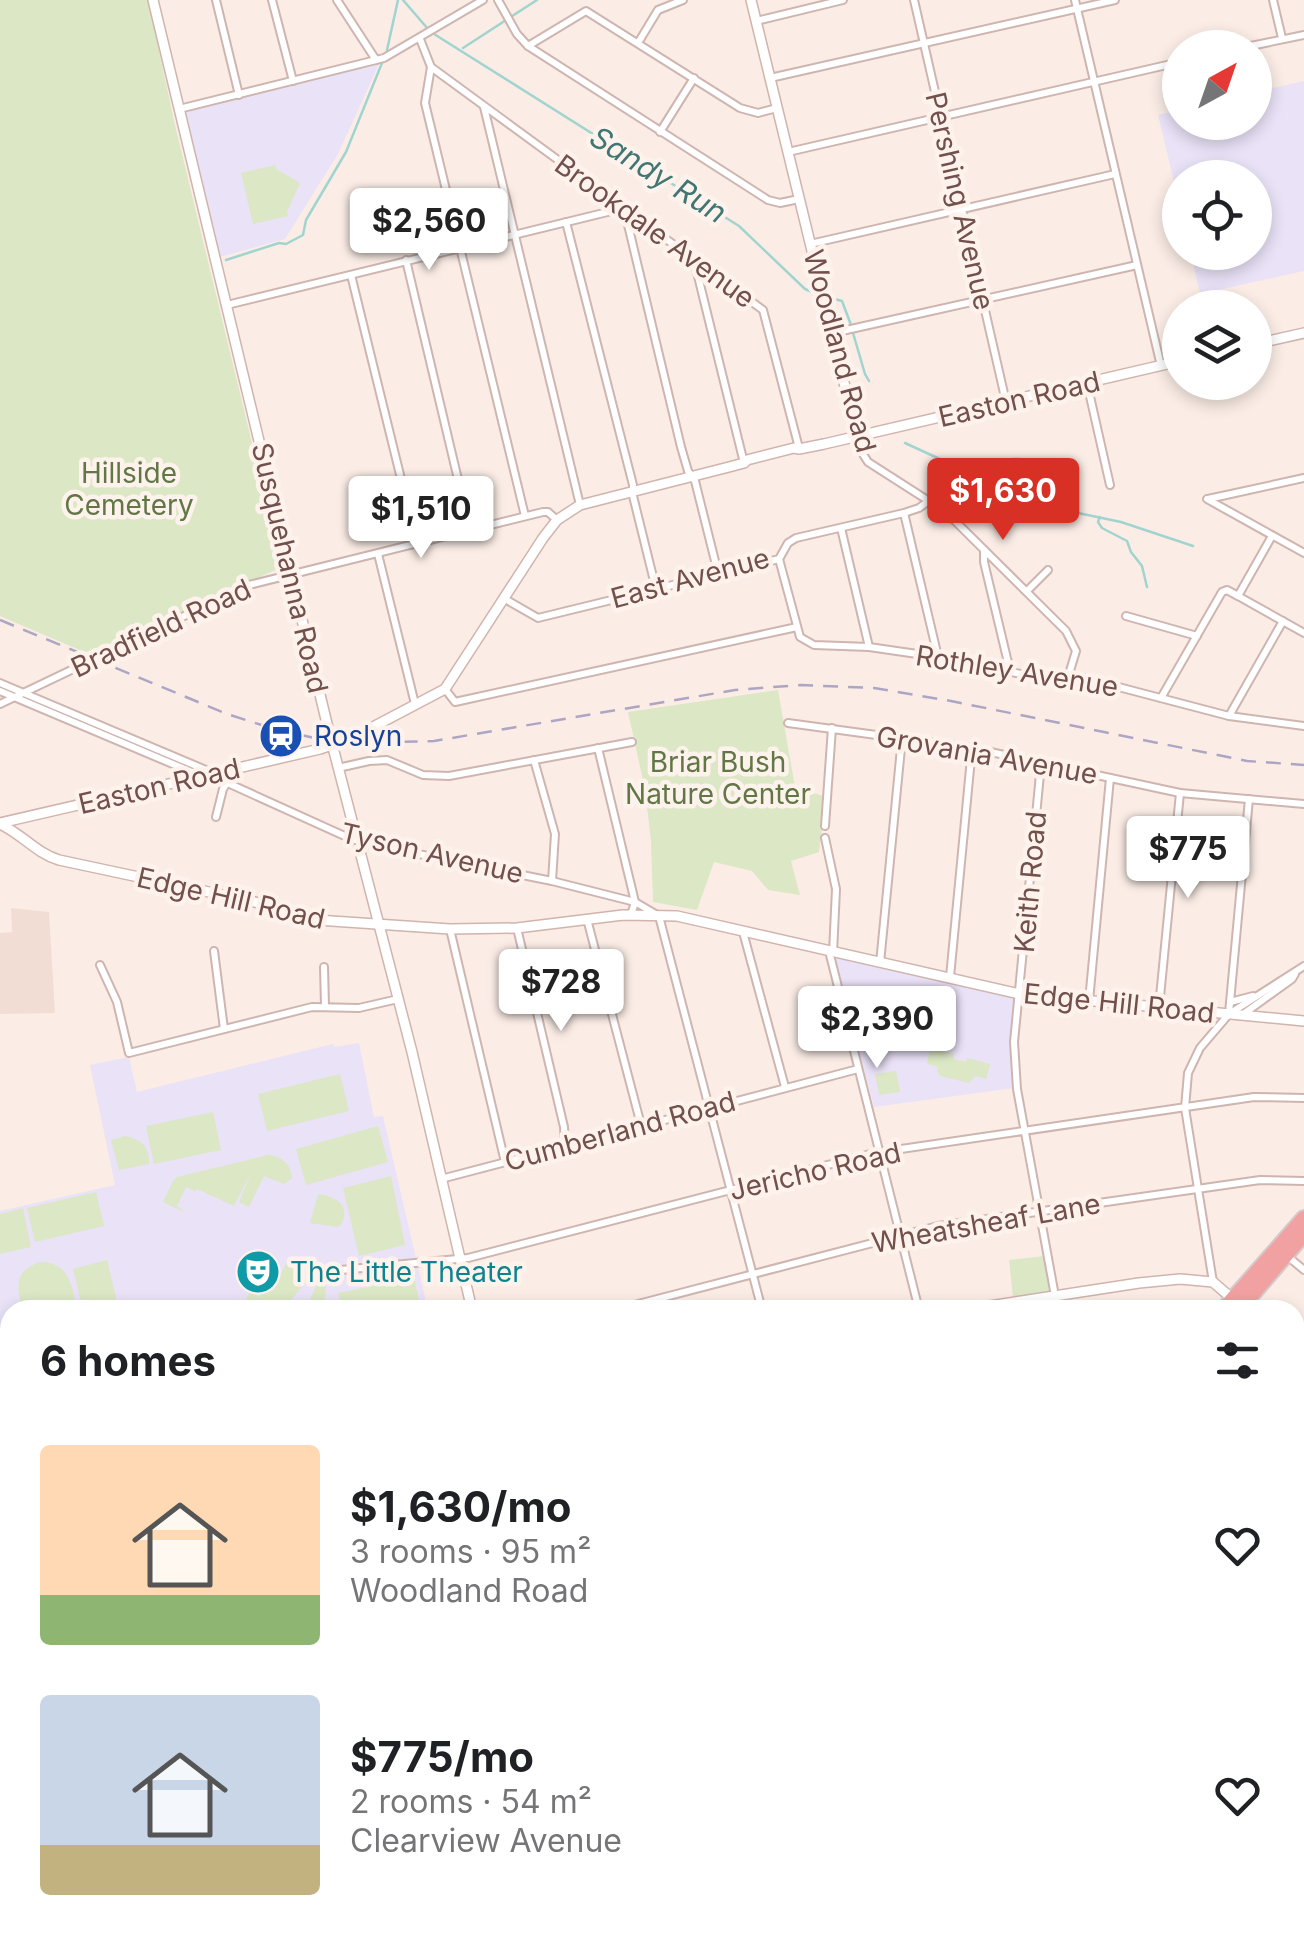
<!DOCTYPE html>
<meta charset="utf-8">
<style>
body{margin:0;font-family:Inter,sans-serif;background:#f6f6f6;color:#202124;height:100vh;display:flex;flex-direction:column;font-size:38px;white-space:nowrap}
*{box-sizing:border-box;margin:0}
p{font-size:32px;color:#757577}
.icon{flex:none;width:55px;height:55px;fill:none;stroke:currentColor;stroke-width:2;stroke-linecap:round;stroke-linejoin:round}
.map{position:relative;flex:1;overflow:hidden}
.sheet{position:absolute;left:0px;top:1300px;width:1305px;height:642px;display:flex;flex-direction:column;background:#fff;border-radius:30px 30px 0 0;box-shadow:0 5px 15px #0003}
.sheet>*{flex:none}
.needle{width:65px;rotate:40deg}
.buttons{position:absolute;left:1162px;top:30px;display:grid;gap:20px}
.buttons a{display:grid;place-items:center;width:110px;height:110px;border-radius:50%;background:#fff;box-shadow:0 5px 15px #0003;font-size:50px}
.price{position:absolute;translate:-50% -85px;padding:0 22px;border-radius:10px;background:#fff;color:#222;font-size:32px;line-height:65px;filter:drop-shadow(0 2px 5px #0008)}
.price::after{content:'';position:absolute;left:50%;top:60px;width:30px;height:22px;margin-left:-15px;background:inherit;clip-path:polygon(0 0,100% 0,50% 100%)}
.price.active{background:#d93025;color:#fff}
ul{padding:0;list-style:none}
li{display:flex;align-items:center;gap:30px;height:250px;padding:0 40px}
li span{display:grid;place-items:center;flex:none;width:280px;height:200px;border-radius:10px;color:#555}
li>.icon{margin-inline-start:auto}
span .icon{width:120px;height:120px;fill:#fffc;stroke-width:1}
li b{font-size:42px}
h2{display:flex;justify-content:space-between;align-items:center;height:120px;padding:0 40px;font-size:42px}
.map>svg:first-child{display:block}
.residential{fill:#f2ddd5}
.education{fill:#eae2f7}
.green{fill:#dce7c5}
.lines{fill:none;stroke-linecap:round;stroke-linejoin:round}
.stream{stroke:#a2d4cf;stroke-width:2.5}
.street-casing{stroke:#ceb5b0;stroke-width:10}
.secondary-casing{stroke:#d0b4ad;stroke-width:12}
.highway-casing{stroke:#d5cac9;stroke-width:18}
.street{stroke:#fff;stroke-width:6}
.secondary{stroke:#fff;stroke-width:9}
.highway{stroke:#f1a1a1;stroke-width:14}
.rail{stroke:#ada5c4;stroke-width:2.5;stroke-dasharray:15 10;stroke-linecap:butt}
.street-bridge-casing{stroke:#ceb5b0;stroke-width:10;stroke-linecap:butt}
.street-bridge{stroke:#fff;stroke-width:6}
.labels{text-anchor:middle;stroke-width:9;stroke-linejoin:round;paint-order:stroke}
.street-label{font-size:28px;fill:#72504c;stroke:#fef2ec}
.park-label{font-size:28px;fill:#617745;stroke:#fef2ec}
.transit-label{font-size:28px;fill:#164399;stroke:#fef2ec;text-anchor:start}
.culture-label{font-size:28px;fill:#0d838f;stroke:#fef2ec;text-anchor:start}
.water-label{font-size:30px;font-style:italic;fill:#417672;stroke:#fef2ec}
</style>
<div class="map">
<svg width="1304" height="1941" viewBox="0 0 1304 1941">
<rect width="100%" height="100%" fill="#fbede6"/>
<path class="residential" d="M 11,908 L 49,912 L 55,1013 L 0,1014 L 0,933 L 12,932 Z"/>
<g class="education">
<path d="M 380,62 L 338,154 L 285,239 L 220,257 L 184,110 Z"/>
<path d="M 1304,81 L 1304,271 L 1200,294 L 1191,253 L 1255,252 L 1255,178 L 1180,178 L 1180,207 L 1158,115 L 1180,110 L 1180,122 L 1255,122 L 1255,92 Z"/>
<path d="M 843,958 L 1016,997 L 1011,1042 L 1014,1088 L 874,1107 L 835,959 Z"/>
<path d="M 359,1043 L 374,1117 L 383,1116 L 428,1310 L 10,1310 L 10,1533 L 0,1535 L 0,1211 L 115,1185 L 90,1065 L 129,1057 L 137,1092 L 333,1044 L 335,1047 Z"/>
<path d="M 1153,1932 L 1263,1933 L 1283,1941 L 1129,1941 Z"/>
</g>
<g class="green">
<path d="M 0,0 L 148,0 L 175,125 L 282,567 L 89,654 L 0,616 Z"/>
<path d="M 275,165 L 276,169 L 300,183 L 287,212 L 288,216 L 253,224 L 241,173 Z"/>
<path d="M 1016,457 L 1052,462 L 1050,499 L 978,468 L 991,462 Z"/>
<path d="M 778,690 L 795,787 L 826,797 L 819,852 L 791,861 L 800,895 L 768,890 L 752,871 L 714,862 L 697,910 L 653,902 L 651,842 L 645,789 L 628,712 Z"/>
<path d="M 930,1048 L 954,1054 L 954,1059 L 966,1062 L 967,1058 L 990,1064 L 986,1079 L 975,1076 L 969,1083 L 940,1076 L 937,1071 L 938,1067 L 927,1064 Z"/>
<path d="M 896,1071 L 900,1092 L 879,1095 L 875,1074 Z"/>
<path d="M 340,1074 L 349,1111 L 267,1131 L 258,1094 Z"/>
<path d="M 213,1112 L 221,1150 L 154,1164 L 146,1126 Z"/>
<path d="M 378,1126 L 388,1162 L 306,1185 L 296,1149 Z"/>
<path d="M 125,1136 C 141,1139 150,1147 149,1164 L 119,1170 L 111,1140 Z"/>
<path d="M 268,1155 C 281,1156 292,1164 292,1178 L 284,1184 L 264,1176 L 249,1207 L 239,1202 L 252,1171 L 234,1206 L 197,1189 L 195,1191 L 186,1187 L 177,1206 L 186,1213 L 163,1202 L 173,1181 L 177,1177 Z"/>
<path d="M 391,1176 L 405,1245 L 359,1256 L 343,1188 Z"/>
<path d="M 96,1192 L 104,1226 L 35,1242 L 27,1208 Z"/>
<path d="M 318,1194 C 336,1197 351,1205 341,1225 L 337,1227 L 310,1223 Z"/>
<path d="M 23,1208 L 31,1247 L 0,1254 L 0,1214 Z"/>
<path d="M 1044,1256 L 1049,1291 L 1013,1297 L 1009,1260 Z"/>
<path d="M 107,1260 L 119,1310 L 83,1310 L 73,1269 Z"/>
<path d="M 40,1262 C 70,1262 72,1287 77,1310 L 22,1310 C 17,1286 13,1272 40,1262 Z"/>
<path d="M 287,1262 C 298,1267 304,1271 305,1283 L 283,1310 L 268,1310 L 246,1299 L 250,1291 L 259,1297 L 266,1289 L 272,1292 Z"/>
<path d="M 414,1278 L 421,1310 L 342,1310 L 338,1293 Z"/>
<path d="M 324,1282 L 326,1286 L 324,1310 L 305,1310 L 317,1284 Z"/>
<path d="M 611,1933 L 612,1932 L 886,1933 L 880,1941 L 612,1941 Z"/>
</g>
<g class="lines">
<g class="stream">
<path d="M 403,0 L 428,29"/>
<path d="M 434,34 L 739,226 L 805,289 L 819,295"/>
<path d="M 463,48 L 537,0"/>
<path d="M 387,50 L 398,0"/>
<path d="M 226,260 L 279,243 L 286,244 L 303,235 L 306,220 L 346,152 L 382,63"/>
<path d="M 827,297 L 842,301 L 851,325"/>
<path d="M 853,333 L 865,374 L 869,381"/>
<path d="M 905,443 L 1040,505 L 1121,522 L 1193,546"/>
<path d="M 1100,517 L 1098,522 L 1102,528 L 1127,541 L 1131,552 L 1142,566 L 1147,587"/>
<path d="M 317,1310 L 320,1302"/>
<path d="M 0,1670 L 10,1669"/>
<path d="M 479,1932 L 482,1941"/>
</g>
<defs>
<g id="street">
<path d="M 216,0 L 239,95"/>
<path d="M 272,0 L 293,81"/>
<path d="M 337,0 L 376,60"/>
<path d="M 498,0 L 517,34 L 528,46 L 768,200 L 780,203 L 799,199"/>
<path d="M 914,0 L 1006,402"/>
<path d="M 1075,0 L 1161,366"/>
<path d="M 1273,0 L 1282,38"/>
<path d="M 756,21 L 843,0"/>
<path d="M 420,39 L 431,67 L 425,103 L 525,516"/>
<path d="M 638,43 L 658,10 L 683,0"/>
<path d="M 528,46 L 586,11 L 740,108 L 758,113 L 777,108"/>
<path d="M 1241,48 L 1304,35"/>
<path d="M 431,67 L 763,310 L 799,448"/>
<path d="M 770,78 L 1115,0"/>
<path d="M 484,107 L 580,505"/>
<path d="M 179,109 L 384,58 L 483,0"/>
<path d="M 660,132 L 694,78"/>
<path d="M 788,152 L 1180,62"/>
<path d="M 566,222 L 633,485 L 633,496 L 656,589"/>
<path d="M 810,244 L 1115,174"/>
<path d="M 406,260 L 470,530"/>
<path d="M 694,260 L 744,463"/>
<path d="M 351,275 L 417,544"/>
<path d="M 227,305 L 624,208 L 681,447 L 688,471 L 695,481 L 718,573"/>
<path d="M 833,333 L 1137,265"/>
<path d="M 1087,383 L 1110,485"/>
<path d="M 857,436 L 861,451 L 868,462 L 946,512 L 1066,631 L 1076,651 L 1069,674"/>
<path d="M 1207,499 L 1304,553"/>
<path d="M 1208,499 L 1304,478"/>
<path d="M 904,513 L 938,657"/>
<path d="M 841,528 L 869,647"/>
<path d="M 984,550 L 984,562 L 1010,671"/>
<path d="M 378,554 L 415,704"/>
<path d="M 779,559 L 800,637 L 814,645 L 869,647 L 938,657 L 1050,680 L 1069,674 L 1229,716 L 1304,726"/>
<path d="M 1027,591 L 1048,570"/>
<path d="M 1238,596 L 1304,633"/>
<path d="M 505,599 L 538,618 L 779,559 L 788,543 L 796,538 L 904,513 L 919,508 L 930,500"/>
<path d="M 1126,616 L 1197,636"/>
<path d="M 0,683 L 206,770 L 210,775 L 349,838"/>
<path d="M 445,689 L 455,702 L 464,700 L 797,627"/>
<path d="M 0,691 L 194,773 L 204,774"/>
<path d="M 1161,698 L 1222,592 L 1227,590 L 1238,596 L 1272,536"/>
<path d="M 0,704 L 249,585 L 543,512 L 548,512 L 557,520"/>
<path d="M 1229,716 L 1283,621"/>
<path d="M 788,723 L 972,748 L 1180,793 L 1304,804"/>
<path d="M 598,748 L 635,902 L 631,915"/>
<path d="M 534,760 L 555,834 L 552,881"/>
<path d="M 1041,764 L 1014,1042 L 1017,1089 L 1055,1296"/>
<path d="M 338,768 L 369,761 L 387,760 L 423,775 L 449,776 L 632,742"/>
<path d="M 216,817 L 223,789 L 227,783"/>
<path d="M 825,826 L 832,728"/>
<path d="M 825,838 L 836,889 L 833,953 L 830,955 L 919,1310"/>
<path d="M 364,843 L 552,881 L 635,902 L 659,916 L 762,1310"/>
<path d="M 587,919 L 641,1125"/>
<path d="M 517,928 L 564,1127 L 565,1146"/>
<path d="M 450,929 L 505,1162"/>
<path d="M 743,932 L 785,1087"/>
<path d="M 214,951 L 224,1029"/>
<path d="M 880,963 L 902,738"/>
<path d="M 100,965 L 117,1002 L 129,1053 L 312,1007 L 359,1008 L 398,999"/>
<path d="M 324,967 L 325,1006"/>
<path d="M 950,977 L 972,748"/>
<path d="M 1089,1001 L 1110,778"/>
<path d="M 1230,1002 L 1253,996"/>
<path d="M 1159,1007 L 1180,793"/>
<path d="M 1229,1013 L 1249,799"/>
<path d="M 1242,1015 L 1292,979 L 1295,974"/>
<path d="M 441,1179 L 858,1069"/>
<path d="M 1286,1255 L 1304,1270"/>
<path d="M 330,1271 L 468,1258 L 874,1153 L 1254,1097 L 1304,1098"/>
<path d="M 1213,1282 L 1185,1108 L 1188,1073 L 1200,1048 L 1229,1014 L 1304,966"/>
<path d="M 615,1310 L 938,1226 L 1260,1180 L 1304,1181"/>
<path d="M 1295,1418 L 1304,1416"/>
<path d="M 1295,1614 L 1304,1612"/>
<path d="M 0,1650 L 10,1647"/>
<path d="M 1295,1707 L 1304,1704"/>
<path d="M 0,1917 L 10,1915"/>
<path d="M 0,1919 L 5,1941"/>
<path d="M 1263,1932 L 1283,1941"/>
<path d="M 225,1941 L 234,1932"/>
<path d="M 351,1941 L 356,1932"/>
<path d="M 425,1941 L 425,1932"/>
<path d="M 1000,1941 L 1014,1941"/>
<path d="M 1129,1941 L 1153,1932"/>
</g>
<g id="secondary">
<path d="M 153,0 L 329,732 L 412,1052 L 472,1310"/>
<path d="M 751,0 L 857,436"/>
<path d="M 1255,344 L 1304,333"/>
<path d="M 0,823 L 320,749 L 352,738 L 445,689 L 543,538 L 557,520 L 580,505 L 729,467 L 744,463 L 747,460 L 794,448 L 799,449 L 824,444 L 1180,361"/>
<path d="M 0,824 C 22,834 36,853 59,860 L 251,901 L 317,920 L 450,929 L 517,928 L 623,915 L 677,916 L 1020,994 L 1304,1021"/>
<path d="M 963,1310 L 1139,1283 L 1180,1279 L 1213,1282 L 1236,1302"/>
<path d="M 0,1543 L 10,1540"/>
<path d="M 604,1941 L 605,1932"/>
</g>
<g id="highway">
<path d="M 1223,1310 L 1304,1218"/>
<path d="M 1239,1310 L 1304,1234"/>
<path d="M 191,1941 L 197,1932"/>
</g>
</defs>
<use href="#street" class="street-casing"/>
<use href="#secondary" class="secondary-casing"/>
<use href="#highway" class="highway-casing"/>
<use href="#street" class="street"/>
<use href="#secondary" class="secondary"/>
<use href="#highway" class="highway"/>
<path class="rail" d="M 0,620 L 227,714 L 274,729 L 324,740 L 354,743 L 434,741 L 735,690 L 800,685 L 874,688 L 951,701 L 1247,761 L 1304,765"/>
<defs>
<path id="street-bridge" d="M 349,838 L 364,843"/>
</defs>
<use href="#street-bridge" class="street-bridge-casing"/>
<use href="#street-bridge" class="street-bridge"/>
</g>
<defs>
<symbol id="station-disc" viewBox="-11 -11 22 22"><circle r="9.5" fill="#1a4fb4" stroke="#fef2ec"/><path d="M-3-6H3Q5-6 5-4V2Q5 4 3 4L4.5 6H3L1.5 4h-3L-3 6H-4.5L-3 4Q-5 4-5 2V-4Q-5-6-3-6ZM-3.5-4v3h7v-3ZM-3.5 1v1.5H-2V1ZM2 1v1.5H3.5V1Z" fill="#fff"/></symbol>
<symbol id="theatre-disc" viewBox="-11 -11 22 22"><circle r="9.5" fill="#0f9aa8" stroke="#fef2ec"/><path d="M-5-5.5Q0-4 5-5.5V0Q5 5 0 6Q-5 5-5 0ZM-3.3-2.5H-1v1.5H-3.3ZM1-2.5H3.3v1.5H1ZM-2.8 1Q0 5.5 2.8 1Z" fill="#fff"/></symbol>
</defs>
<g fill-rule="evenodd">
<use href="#station-disc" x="256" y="711" width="50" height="50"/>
<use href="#theatre-disc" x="233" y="1247" width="50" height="50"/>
</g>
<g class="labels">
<g class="street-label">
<text transform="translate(960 201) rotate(77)" y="10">Pershing Avenue</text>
<text transform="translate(655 231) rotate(36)" y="10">Brookdale Avenue</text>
<text transform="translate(840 351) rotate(75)" y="10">Woodland Road</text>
<text transform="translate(1019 399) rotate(-13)" y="10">Easton Road</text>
<text transform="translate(290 568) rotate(77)" y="10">Susquehanna Road</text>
<text transform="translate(690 578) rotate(-15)" y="10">East Avenue</text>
<text transform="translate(161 628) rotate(-25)" y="10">Bradfield Road</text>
<text transform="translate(1017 671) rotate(9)" y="10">Rothley Avenue</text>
<text transform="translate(987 755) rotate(10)" y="10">Grovania Avenue</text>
<text transform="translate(159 786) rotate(-13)" y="10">Easton Road</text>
<text transform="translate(432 853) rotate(13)" y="10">Tyson Avenue</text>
<text transform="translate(1030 882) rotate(-85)" y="10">Keith Road</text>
<text transform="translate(231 898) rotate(13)" y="10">Edge Hill Road</text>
<text transform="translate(1119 1003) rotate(6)" y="10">Edge Hill Road</text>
<text transform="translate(620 1131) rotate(-15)" y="10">Cumberland Road</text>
<text transform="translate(815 1171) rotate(-13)" y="10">Jericho Road</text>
<text transform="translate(986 1223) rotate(-10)" y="10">Wheatsheaf Lane</text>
</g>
<g class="park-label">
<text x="129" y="483">Hillside<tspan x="129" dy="32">Cemetery</tspan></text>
<text x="718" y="772">Briar Bush<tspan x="718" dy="32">Nature Center</tspan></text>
</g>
<g class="transit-label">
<text x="314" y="746">Roslyn</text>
</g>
<g class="culture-label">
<text x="290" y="1282">The Little Theater</text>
</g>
<g class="water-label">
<text transform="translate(658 175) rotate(32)" y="10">Sandy Run</text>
</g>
</g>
</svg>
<div class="buttons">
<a><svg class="needle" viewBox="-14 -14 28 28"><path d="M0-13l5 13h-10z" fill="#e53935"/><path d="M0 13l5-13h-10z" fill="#757577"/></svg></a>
<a><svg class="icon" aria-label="locate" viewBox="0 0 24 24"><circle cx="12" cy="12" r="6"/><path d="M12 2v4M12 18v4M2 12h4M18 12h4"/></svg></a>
<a><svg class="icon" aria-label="layers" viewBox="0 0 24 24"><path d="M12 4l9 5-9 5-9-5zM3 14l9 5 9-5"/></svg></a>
</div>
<b class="price" style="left:429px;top:273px">$2,560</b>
<b class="price active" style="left:1003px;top:543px">$1,630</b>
<b class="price" style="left:421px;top:561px">$1,510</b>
<b class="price" style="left:1188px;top:901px">$775</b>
<b class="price" style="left:561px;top:1034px">$728</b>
<b class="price" style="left:877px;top:1071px">$2,390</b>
<section class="sheet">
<h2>6 homes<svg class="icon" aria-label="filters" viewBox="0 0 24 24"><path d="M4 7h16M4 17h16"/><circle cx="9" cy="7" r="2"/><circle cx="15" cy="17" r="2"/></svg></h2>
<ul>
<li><span style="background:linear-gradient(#ffd9b3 75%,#8fb573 0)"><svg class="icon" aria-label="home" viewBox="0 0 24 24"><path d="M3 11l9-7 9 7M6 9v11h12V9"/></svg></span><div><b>$1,630/mo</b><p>3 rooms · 95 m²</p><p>Woodland Road</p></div><svg class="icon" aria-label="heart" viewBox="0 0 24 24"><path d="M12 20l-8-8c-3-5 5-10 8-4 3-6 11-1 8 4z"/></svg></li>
<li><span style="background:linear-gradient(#c9d6e8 75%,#c2b280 0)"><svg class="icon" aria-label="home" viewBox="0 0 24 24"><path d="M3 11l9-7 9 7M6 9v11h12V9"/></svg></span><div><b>$775/mo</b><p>2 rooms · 54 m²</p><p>Clearview Avenue</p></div><svg class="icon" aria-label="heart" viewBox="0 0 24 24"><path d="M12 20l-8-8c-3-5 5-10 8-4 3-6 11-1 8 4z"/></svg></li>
</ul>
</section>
</div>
